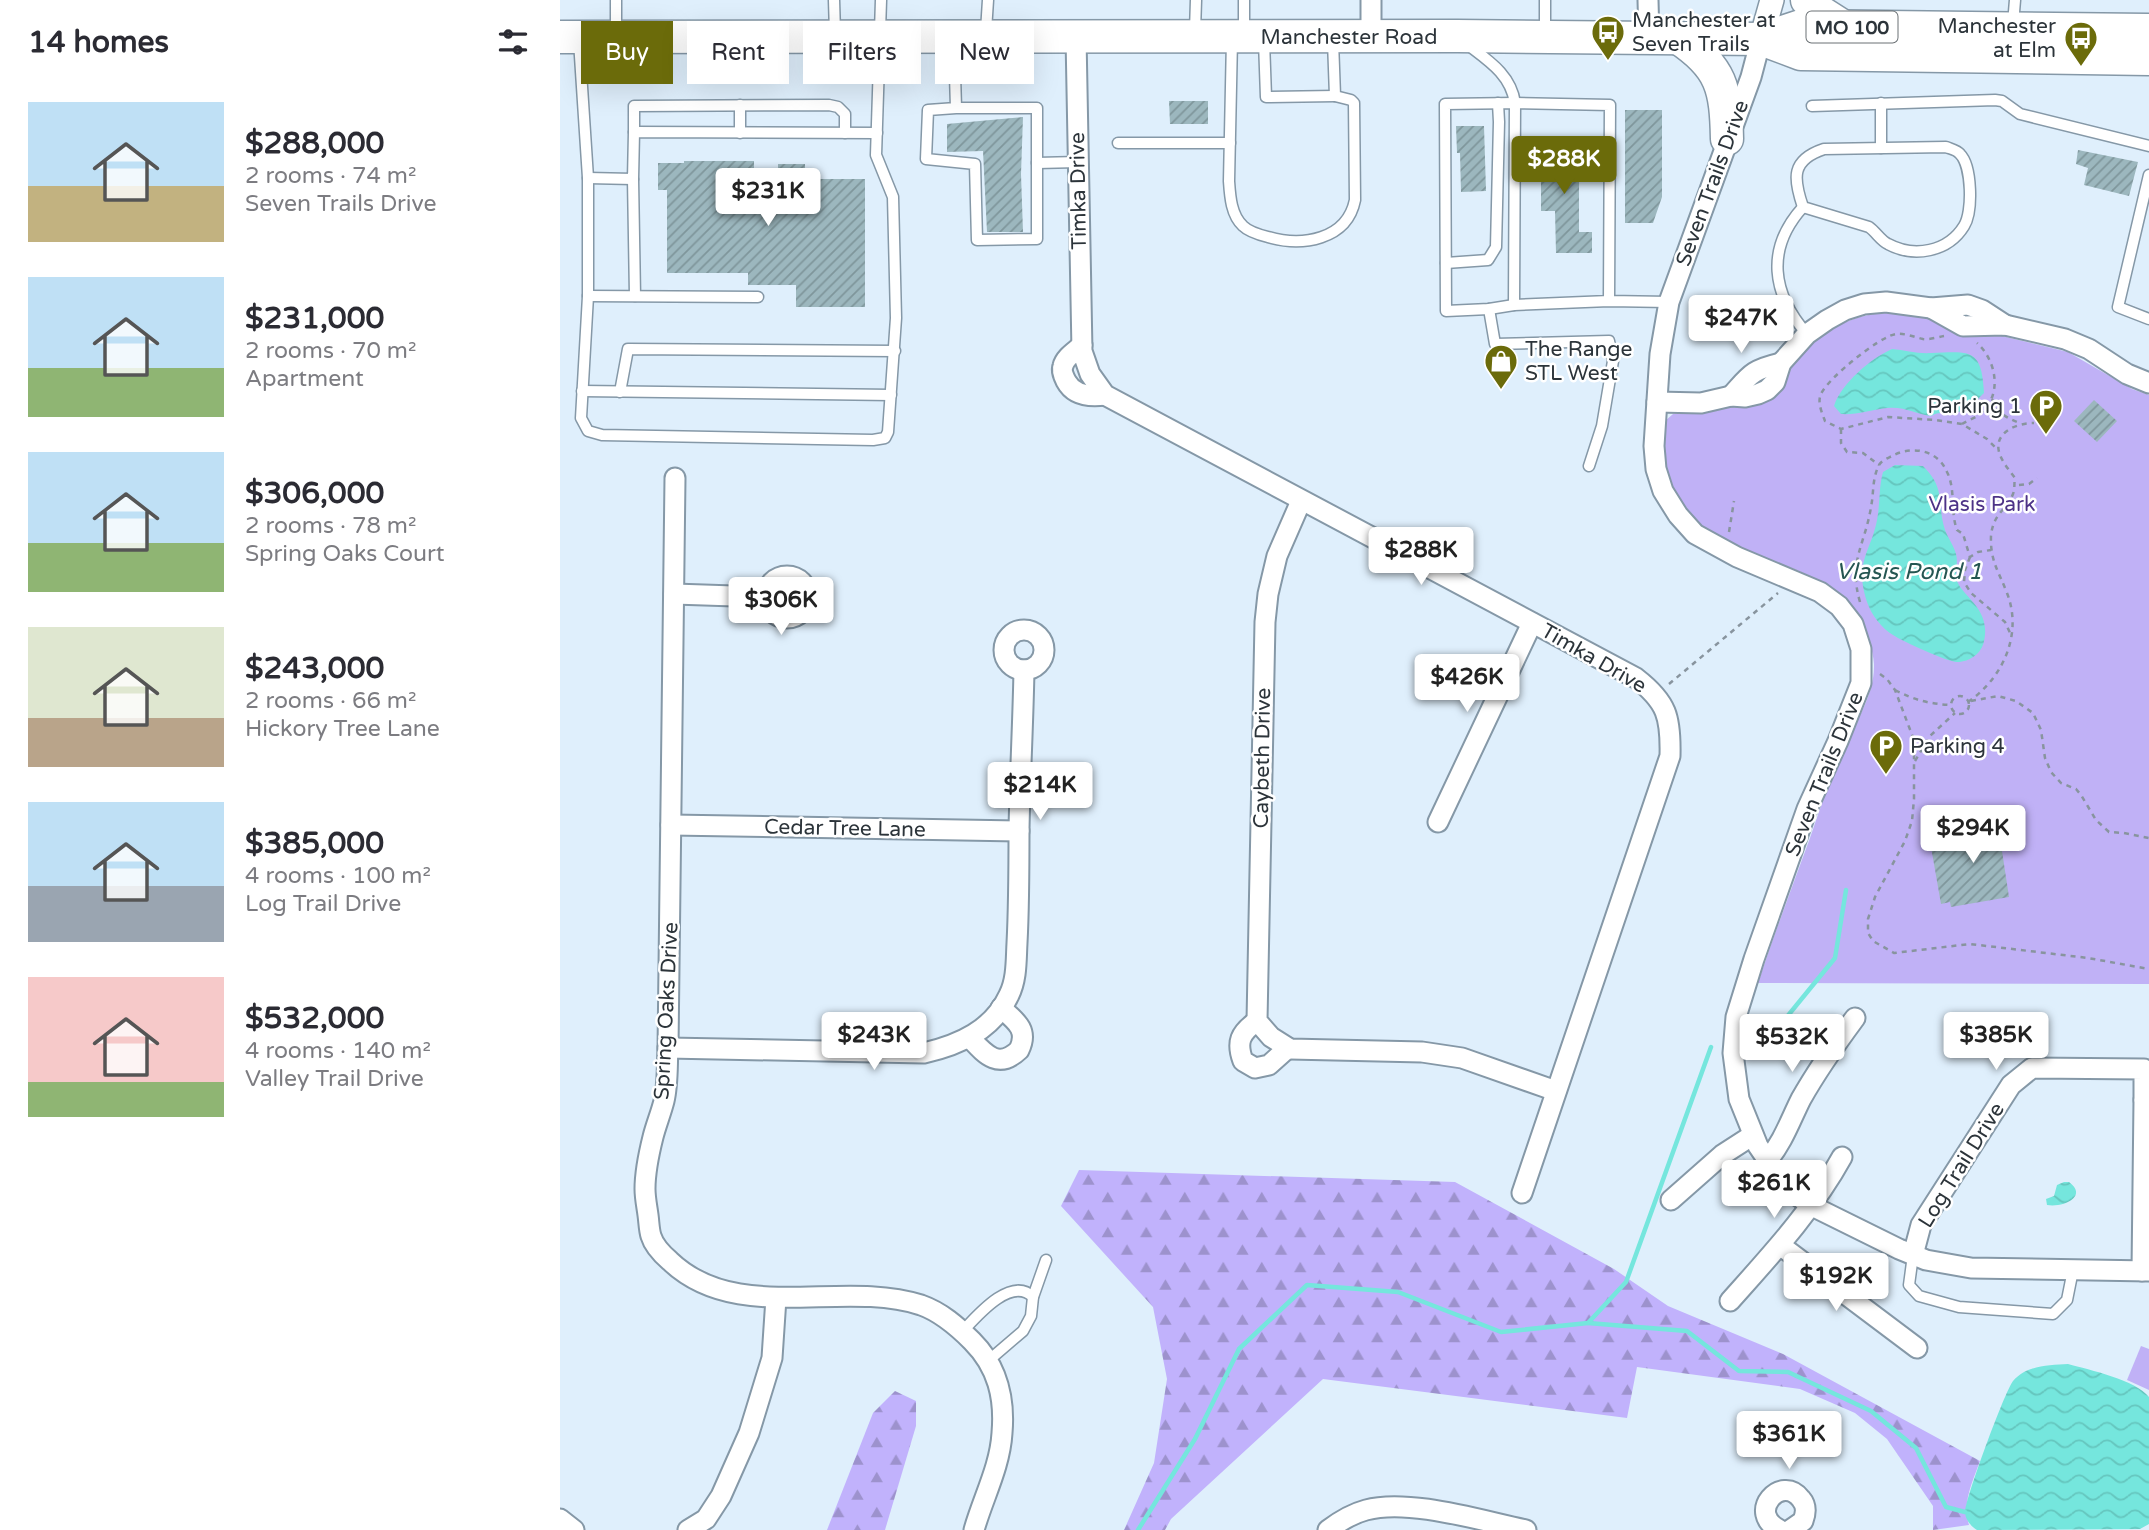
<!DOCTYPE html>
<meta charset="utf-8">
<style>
body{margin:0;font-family:"Varela Round",sans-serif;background:#f7f7f7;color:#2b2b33;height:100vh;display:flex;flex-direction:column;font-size:26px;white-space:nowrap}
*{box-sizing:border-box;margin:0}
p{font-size:23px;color:#7c7c81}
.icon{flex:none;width:38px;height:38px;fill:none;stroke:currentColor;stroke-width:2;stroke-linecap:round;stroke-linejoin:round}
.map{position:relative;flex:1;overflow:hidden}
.sheet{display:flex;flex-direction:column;background:#fff;width:560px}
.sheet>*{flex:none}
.guide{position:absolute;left:21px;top:21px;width:665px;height:63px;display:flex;gap:14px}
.price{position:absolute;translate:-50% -60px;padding:0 16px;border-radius:7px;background:#fff;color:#222;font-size:23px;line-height:46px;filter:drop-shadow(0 2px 4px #0008)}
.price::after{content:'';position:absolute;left:50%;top:42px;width:21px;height:16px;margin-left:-10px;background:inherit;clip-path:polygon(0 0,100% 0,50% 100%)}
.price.on{background:#6b6b0a;color:#fff}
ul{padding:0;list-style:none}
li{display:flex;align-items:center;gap:21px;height:175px;padding:0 28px}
li span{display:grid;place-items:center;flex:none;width:196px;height:140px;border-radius:0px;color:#555}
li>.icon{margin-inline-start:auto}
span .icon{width:84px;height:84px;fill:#fffc;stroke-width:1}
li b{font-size:30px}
h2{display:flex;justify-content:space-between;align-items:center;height:84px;padding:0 28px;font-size:30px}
.tag{padding:0 24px;border-radius:0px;background:#fff;box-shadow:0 7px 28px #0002;font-size:24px;line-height:63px}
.tag.on{background:#6b6b0a;color:#fff}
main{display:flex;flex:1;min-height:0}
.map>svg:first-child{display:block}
.green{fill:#c0b1f6}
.forest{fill:url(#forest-firs)}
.water{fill:url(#water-waves)}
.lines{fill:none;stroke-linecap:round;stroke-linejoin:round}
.stream{stroke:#75e6dd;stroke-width:4.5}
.building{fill:url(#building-hatch)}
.service-casing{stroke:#8598a7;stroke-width:13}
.minor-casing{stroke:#8598a7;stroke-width:23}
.tertiary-casing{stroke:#8598a7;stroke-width:26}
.trunk-casing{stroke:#8598a7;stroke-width:35}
.path{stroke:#88949e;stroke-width:2.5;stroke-dasharray:5 5;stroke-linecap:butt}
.service{stroke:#fff;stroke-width:10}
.minor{stroke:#fff;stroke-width:19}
.tertiary{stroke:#fff;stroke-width:23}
.trunk{stroke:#fff;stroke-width:32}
.labels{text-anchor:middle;stroke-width:5;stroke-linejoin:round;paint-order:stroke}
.shield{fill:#fff;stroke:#6b7175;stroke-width:2}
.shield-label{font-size:19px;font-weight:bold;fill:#2c343a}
.poi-label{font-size:21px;fill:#2c343a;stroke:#fff;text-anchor:start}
.street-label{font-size:21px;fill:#2c343a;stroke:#fff}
.park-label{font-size:21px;fill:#4d3387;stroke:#fff}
.water-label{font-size:23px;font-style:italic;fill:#255652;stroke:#fff}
</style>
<main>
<section class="sheet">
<h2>14 homes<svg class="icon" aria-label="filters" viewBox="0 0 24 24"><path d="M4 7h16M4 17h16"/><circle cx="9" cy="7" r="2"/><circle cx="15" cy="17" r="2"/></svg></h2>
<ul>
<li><span style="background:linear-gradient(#bfe0f5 60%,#c2b280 0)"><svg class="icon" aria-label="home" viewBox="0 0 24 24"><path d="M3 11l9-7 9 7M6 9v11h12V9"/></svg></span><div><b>$288,000</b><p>2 rooms · 74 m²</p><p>Seven Trails Drive</p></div></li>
<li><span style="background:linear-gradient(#bfe0f5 65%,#8fb573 0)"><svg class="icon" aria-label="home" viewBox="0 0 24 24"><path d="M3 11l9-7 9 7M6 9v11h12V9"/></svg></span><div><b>$231,000</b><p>2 rooms · 70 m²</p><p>Apartment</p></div></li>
<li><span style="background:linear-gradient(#bfe0f5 65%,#8fb573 0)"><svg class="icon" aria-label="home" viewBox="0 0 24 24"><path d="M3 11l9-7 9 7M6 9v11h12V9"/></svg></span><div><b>$306,000</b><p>2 rooms · 78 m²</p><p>Spring Oaks Court</p></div></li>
<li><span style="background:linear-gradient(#dfe7d0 65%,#b9a48a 0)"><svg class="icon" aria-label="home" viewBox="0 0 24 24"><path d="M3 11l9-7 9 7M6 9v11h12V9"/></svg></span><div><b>$243,000</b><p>2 rooms · 66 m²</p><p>Hickory Tree Lane</p></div></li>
<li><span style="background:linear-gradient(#bfe0f5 60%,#9aa5b1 0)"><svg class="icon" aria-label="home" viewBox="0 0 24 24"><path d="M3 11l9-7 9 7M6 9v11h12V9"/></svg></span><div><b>$385,000</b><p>4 rooms · 100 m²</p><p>Log Trail Drive</p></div></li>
<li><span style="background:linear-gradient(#f6c9c9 75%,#8fb573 0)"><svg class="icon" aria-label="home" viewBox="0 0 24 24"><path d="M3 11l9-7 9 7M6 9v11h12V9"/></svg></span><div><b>$532,000</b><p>4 rooms · 140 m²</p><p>Valley Trail Drive</p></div></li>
</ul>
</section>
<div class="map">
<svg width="1589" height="1530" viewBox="0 0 1589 1530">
<defs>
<pattern id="forest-firs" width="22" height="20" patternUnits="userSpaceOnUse" patternTransform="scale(1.75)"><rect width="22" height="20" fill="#c1b2fc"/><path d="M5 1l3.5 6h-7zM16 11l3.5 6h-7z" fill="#9d92cd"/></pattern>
<pattern id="water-waves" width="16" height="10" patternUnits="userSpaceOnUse" patternTransform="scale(1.75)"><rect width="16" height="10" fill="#75e6dd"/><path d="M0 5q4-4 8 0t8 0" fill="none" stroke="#65c6be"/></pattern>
<pattern id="building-hatch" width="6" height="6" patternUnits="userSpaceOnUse" patternTransform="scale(1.75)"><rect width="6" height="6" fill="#9cb7be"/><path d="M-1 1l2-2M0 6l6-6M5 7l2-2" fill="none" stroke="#7f969b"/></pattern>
</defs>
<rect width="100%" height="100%" fill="#dfeffc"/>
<g class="green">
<path d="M 1326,312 L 1368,318 L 1508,352 L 1572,389 L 1589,395 L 1589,984 L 1198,983 C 1214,935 1232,887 1250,838 C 1259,812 1268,784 1279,758 C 1291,728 1315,698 1314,664 C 1313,650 1308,637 1302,624 C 1273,564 1195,566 1146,530 C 1134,521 1124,507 1116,493 C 1104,470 1101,447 1105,421 L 1113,414 C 1156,413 1190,406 1224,376 C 1230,371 1234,362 1241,355 C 1264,329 1291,316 1326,312 Z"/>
<path d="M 1581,1346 L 1589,1349 L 1589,1390 L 1567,1380 Z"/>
</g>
<g class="forest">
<path d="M 519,1170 L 895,1182 L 1054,1269 L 1108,1306 L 1223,1354 L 1420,1461 C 1412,1483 1402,1503 1409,1525 L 1373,1530 L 1373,1506 L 1327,1439 L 1295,1413 L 1240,1389 L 1077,1367 L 1067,1418 L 763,1379 L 611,1519 L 605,1530 L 564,1530 L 594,1463 L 607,1379 L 593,1307 L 501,1206 Z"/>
<path d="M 335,1391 L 356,1401 L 356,1426 L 325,1530 L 267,1530 L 313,1413 Z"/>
</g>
<g class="water">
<path d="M 1332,349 C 1345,350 1358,354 1371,353 C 1409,352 1422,347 1424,393 C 1415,402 1407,411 1394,413 C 1385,414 1379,411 1371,416 C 1356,414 1344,406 1327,408 C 1310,410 1297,415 1281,414 L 1274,406 C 1281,384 1311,358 1332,349 Z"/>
<path d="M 1335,465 L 1363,466 C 1387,490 1376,502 1385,530 C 1388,538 1394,546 1396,554 C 1398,561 1396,569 1396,576 C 1397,595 1432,606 1424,641 C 1422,653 1410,662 1397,662 C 1388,662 1342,641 1333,635 C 1322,629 1311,614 1307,602 C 1293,560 1313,551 1318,514 C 1320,500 1319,486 1323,472 Z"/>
<path d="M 1504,1182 L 1509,1182 C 1529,1197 1502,1208 1487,1205 L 1486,1199 L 1494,1196 L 1497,1185 Z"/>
<path d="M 1508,1364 C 1530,1370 1576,1380 1589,1397 L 1589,1524 L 1580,1529 L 1417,1530 C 1411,1526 1406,1521 1405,1513 C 1404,1502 1445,1391 1453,1381 C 1467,1365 1489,1365 1508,1364 Z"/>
</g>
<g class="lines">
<g class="stream">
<path d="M 1197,1029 L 1226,1018 L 1275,958 L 1286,890"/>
<path d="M 1028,1323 L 1127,1331 L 1179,1371 L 1228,1372 L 1311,1411 L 1356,1448 L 1386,1507 L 1405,1512"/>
<path d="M 578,1530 L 635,1439 L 679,1349 L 747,1285 L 838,1292 L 941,1332 L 1028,1323 L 1066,1282 L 1151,1047"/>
</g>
</g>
<g class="building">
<path d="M 609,101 L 648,101 L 648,124 L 610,124 Z"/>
<path d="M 1065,110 L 1102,110 L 1102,197 L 1093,223 L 1065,223 Z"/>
<path d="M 463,117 L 461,174 L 463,232 L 427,232 L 423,151 L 387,152 L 387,124 Z"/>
<path d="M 896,126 L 924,126 L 926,191 L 901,192 L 900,153 L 897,153 Z"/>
<path d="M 981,143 L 1019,143 L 1019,232 L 1032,232 L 1032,253 L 996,253 L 995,211 L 981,211 Z"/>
<path d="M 1518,150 L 1578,162 L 1569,196 L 1524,185 L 1528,168 L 1516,164 Z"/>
<path d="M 124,161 L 194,161 L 194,169 L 218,169 L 218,164 L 245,164 L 245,179 L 305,179 L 305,307 L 236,307 L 236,285 L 188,285 L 188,273 L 107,273 L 107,190 L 98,190 L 98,163 L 124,163 Z"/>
<path d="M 1534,400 L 1557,421 L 1537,442 L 1514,421 Z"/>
<path d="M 1441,821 L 1442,829 L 1451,828 L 1455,849 L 1442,851 L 1449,897 L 1391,907 L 1390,902 L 1381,904 L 1371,847 L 1383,846 L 1381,840 L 1398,836 L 1397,829 Z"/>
</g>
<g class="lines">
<defs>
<g id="service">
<path d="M 274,0 L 275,33"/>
<path d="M 985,0 L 985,34"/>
<path d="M 1453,24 L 1455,0"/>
<path d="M 426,31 L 428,0"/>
<path d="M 635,31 L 636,0"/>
<path d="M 684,31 L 684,0"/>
<path d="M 56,33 L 56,0"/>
<path d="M 672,39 L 669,181 C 670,196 671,215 683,226 C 689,232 700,235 708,237 C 742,247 787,240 795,200 L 794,103 L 791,100 L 775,96 L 773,41"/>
<path d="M 19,41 L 28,178 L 28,296 L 21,418 L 28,431 L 42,435 L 313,440 L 325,438 L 328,432 L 336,318 L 333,197 L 316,155 L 321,0"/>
<path d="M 394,41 L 396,108 L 477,108 L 477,239 L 417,240 L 415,164 L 366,159 L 368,110 L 396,108"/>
<path d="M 704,41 L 706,97 L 775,96"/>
<path d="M 908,45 C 929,61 951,75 955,103 L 954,305"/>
<path d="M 1321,103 L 1321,148"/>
<path d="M 1252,106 L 1435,100 L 1442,101 L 1460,114 L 1589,146"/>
<path d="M 74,132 L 74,106 L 269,105 L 278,107 L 285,114 L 285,133"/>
<path d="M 180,133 L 180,105"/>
<path d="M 558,143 L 670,143"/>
<path d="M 1386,147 C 1391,149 1397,150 1400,154 C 1412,166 1413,212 1404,226 C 1388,252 1354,258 1328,244 C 1321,241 1316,232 1309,227 L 1243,207 C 1233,178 1231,160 1264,149 Z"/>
<path d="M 477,163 L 518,162"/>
<path d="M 1589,175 L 1558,307 L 1589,319"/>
<path d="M 28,178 L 73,179 L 74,132 L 317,133"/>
<path d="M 73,179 L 75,296"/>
<path d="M 1243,207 C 1205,249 1212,294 1247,334"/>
<path d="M 886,263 L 928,260 L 936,247 L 939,122 L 938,103"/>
<path d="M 28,296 L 198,297"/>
<path d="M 1049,301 L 1050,105 L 955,103 L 885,104 L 886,311 L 929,309 L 954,305 L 1049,301 L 1109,302"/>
<path d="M 929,309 L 935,344 L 1049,341 L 1053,361 L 1042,426 L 1029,466"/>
<path d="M 22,391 L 331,395"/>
<path d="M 60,392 L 68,349 L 335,351"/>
<path d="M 1353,1255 L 1349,1285 L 1359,1296 L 1399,1307 L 1493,1314 L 1507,1300 L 1513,1270"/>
<path d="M 402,1332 C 416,1317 451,1275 473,1297"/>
<path d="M 428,1361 L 463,1331 L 471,1316 L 473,1297 L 486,1260"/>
</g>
<g id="minor">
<path d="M 811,0 L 811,37"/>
<path d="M 1088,0 L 1089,38"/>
<path d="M 516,37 L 522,351 L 530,374 L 545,395 L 1076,678 C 1107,702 1111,717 1110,756 L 962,1193"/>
<path d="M 1201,39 L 1191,77 L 1109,302 L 1100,354 L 1094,446 L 1096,469 L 1103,491 L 1118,515 L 1135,534 L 1177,557 L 1260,592 L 1279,606 L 1293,624 L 1301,649 L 1301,683 L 1278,741 L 1247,809 L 1194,959 L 1176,1017 L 1173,1053 L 1179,1099 L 1198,1146 L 1226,1187 L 1250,1205 L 1339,1249 L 1366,1260 L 1411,1268 L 1589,1271"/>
<path d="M 1371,308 L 1403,326 L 1445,325 L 1505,339 L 1529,349 L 1567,374 L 1589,383"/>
<path d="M 522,345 C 516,351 505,357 503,366 C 501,371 504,377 506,381 C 514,396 530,397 545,395"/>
<path d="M 1171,396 C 1190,375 1191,370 1221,363"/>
<path d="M 1097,402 L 1141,403 L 1171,396 L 1185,397 L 1198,394 L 1207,390 L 1215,382 L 1221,363 L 1247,334 L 1267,320 L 1285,310 L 1304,304 L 1326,302 L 1371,308 L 1408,305 L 1422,310 L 1445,325"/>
<path d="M 115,478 L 108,1048 C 107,1065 108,1085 104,1101 C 101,1113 96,1125 93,1137 C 89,1153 85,1173 85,1189 C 85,1198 87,1207 88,1215 C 89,1222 89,1230 91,1236 C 94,1246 103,1255 110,1261 C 177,1325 281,1279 361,1305 C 381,1312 397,1326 412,1341 C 438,1367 445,1398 442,1433 C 440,1467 423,1498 414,1530"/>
<path d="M 741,501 L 717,556 L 708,594 L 705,622 L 697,1021 L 711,1037 L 730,1049 L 862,1052 L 902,1058 L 996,1091"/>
<circle cx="227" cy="597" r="21"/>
<path d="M 114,594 L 206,597"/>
<circle cx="464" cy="650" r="20"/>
<path d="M 878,822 L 972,623"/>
<path d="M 111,825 L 459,831"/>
<path d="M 697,1021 C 680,1033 676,1042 683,1061 L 695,1068 L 709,1065 L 728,1048"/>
<path d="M 410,1038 C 425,1054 438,1070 459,1050 C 469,1030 456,1021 441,1008"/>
<path d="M 108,1048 L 364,1053 C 399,1045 433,1030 449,995 C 457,979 456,960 457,943 C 459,905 459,868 459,830 C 460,777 463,723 464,670"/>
<path d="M 1207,1161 C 1223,1142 1230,1121 1241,1099 C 1258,1069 1275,1045 1295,1018"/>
<path d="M 1111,1200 L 1162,1155 L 1193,1135"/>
<path d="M 1220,1245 L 1357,1348"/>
<path d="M 1353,1255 L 1361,1225 L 1451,1085 L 1472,1068 L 1584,1069 L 1584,1100 L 1589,1100"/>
<path d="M 1582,1271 L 1584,1100"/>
<path d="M 1170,1301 C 1210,1256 1253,1210 1282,1157"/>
<path d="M 0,1519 L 14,1530"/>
<path d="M 128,1530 L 146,1519 L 161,1496 L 189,1433 L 212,1358 L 216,1298"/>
<path d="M 768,1530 C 780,1521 791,1514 806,1510 C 848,1498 922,1521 966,1530"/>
<path d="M 1220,1530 C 1185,1513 1222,1473 1241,1499 C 1247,1506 1246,1513 1243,1521 L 1230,1530"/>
</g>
<path id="tertiary" d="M 1201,39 L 1212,0"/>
<g id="trunk">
<path d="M 1247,0 L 1259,11 L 1284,27"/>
<path d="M 0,37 L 897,36 L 1201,39 L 1241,26 L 1589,30"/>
<path d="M 1118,38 C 1162,67 1166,89 1167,139"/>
<path d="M 1201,39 L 1241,54 L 1589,59"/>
</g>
</defs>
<use href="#service" class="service-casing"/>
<use href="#minor" class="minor-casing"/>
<use href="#tertiary" class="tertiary-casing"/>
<use href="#trunk" class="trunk-casing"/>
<g class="path">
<path d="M 1384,336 C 1378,337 1369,340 1363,339 C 1354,337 1345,333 1336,334 C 1320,336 1267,379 1261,394 C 1257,402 1262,413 1265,421 L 1281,429 L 1328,417 L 1375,420 L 1402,424 L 1427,439 L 1438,450"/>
<path d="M 1432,399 C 1438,413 1446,418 1460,423"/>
<path d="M 1402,424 C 1408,420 1416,418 1421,413 C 1443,394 1436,360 1417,343"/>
<path d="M 1281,429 L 1281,443 L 1287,452 L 1303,453 L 1319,465"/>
<path d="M 1459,485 L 1469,484 L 1477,478"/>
<path d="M 1169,532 L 1174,501"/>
<path d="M 1410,557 L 1405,570 L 1404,582 L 1411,593 L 1445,622 L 1451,635"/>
<path d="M 1300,602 C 1288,561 1305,545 1311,507 C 1314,492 1312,479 1319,465 C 1322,460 1328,458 1332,456 C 1352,445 1378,450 1387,472 C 1396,490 1390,511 1397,530 L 1403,534 L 1410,557 L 1418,552 L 1431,550"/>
<path d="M 1320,674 L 1327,679 L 1335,690 L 1354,740 L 1354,799 L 1352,821 L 1345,841 L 1315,897 L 1308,919 L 1308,933 L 1313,941 L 1334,953 L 1410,944 L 1528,958 L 1589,969"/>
<path d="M 1109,684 L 1218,593"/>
<path d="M 1335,690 C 1354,700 1370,704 1391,705"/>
<circle cx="1400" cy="705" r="9"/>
<path d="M 1411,701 L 1438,696 L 1456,701 L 1473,713 L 1481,730 L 1485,758 L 1491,772 L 1501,783 L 1516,789 L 1521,795 L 1536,820 L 1549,832 L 1564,833 L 1589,838"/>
<path d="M 1408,702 C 1443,678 1463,634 1447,593 C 1439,572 1430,561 1431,536 C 1433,513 1447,510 1453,494 C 1455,489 1454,482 1455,478 C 1449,470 1442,462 1439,452 C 1434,432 1457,423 1474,423"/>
<path d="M 1355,761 L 1370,736 L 1395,713"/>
</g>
<use href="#service" class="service"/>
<use href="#minor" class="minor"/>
<use href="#tertiary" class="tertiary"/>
<use href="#trunk" class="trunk"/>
</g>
<defs>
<symbol id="bus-pin" viewBox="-11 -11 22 30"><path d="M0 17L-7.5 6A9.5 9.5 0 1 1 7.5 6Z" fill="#6b6b0a" stroke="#fff"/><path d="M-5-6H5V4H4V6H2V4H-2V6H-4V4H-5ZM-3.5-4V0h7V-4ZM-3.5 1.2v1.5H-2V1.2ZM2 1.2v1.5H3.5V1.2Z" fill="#fff"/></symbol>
<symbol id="shop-pin" viewBox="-11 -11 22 30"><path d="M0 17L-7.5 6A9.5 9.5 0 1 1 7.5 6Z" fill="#6b6b0a" stroke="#fff"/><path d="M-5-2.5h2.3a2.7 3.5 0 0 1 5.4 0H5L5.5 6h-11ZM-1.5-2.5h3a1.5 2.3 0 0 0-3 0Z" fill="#fff"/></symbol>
<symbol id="parking-pin" viewBox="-11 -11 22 30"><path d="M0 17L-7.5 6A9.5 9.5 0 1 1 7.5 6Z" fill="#6b6b0a" stroke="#fff"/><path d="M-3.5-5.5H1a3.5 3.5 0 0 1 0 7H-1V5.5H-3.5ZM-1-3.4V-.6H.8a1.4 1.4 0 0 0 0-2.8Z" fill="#fff"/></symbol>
</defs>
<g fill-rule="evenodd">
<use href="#bus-pin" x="1029" y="13" width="38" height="52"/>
<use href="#bus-pin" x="1502" y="19" width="38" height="52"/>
<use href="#shop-pin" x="922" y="342" width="38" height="52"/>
<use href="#parking-pin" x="1467" y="387" width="38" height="52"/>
<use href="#parking-pin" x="1307" y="727" width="38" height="52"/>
</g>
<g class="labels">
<rect class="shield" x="1246.5" y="11.5" width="91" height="31" rx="5"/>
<g class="shield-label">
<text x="1292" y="34">MO 100</text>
</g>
<g class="poi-label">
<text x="1072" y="27">Manchester at<tspan x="1072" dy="24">Seven Trails</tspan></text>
<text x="1496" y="33" text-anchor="end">Manchester<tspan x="1496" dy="24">at Elm</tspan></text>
<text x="965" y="356">The Range<tspan x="965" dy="24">STL West</tspan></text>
<text x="1462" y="413" text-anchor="end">Parking 1</text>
<text x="1350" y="753">Parking 4</text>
</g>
<g class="street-label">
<text x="789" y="44">Manchester Road</text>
<text transform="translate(1152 183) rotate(-70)" y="7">Seven Trails Drive</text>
<text transform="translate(518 191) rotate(-91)" y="7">Timka Drive</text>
<text transform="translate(1034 658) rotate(30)" y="7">Timka Drive</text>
<text transform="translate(702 758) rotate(-89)" y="7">Caybeth Drive</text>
<text transform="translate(1264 774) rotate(-68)" y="7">Seven Trails Drive</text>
<text transform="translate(285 828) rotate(1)" y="7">Cedar Tree Lane</text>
<text transform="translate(106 1011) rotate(-87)" y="7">Spring Oaks Drive</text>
<text transform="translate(1401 1165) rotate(-58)" y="7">Log Trail Drive</text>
</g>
<g class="park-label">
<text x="1422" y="511">Vlasis Park</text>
</g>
<g class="water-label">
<text x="1349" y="579">Vlasis Pond 1</text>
</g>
</g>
</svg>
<b class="price on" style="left:1004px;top:196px">$288K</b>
<b class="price" style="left:208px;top:228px">$231K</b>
<b class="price" style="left:1181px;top:355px">$247K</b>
<b class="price" style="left:861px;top:587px">$288K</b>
<b class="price" style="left:221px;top:637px">$306K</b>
<b class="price" style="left:907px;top:714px">$426K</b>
<b class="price" style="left:480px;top:822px">$214K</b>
<b class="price" style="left:1413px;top:865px">$294K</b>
<b class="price" style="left:314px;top:1072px">$243K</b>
<b class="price" style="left:1436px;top:1072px">$385K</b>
<b class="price" style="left:1232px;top:1074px">$532K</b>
<b class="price" style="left:1214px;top:1220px">$261K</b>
<b class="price" style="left:1276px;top:1313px">$192K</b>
<b class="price" style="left:1229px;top:1471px">$361K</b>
<div class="guide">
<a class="tag on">Buy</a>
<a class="tag">Rent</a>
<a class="tag">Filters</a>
<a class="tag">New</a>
</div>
</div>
</main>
